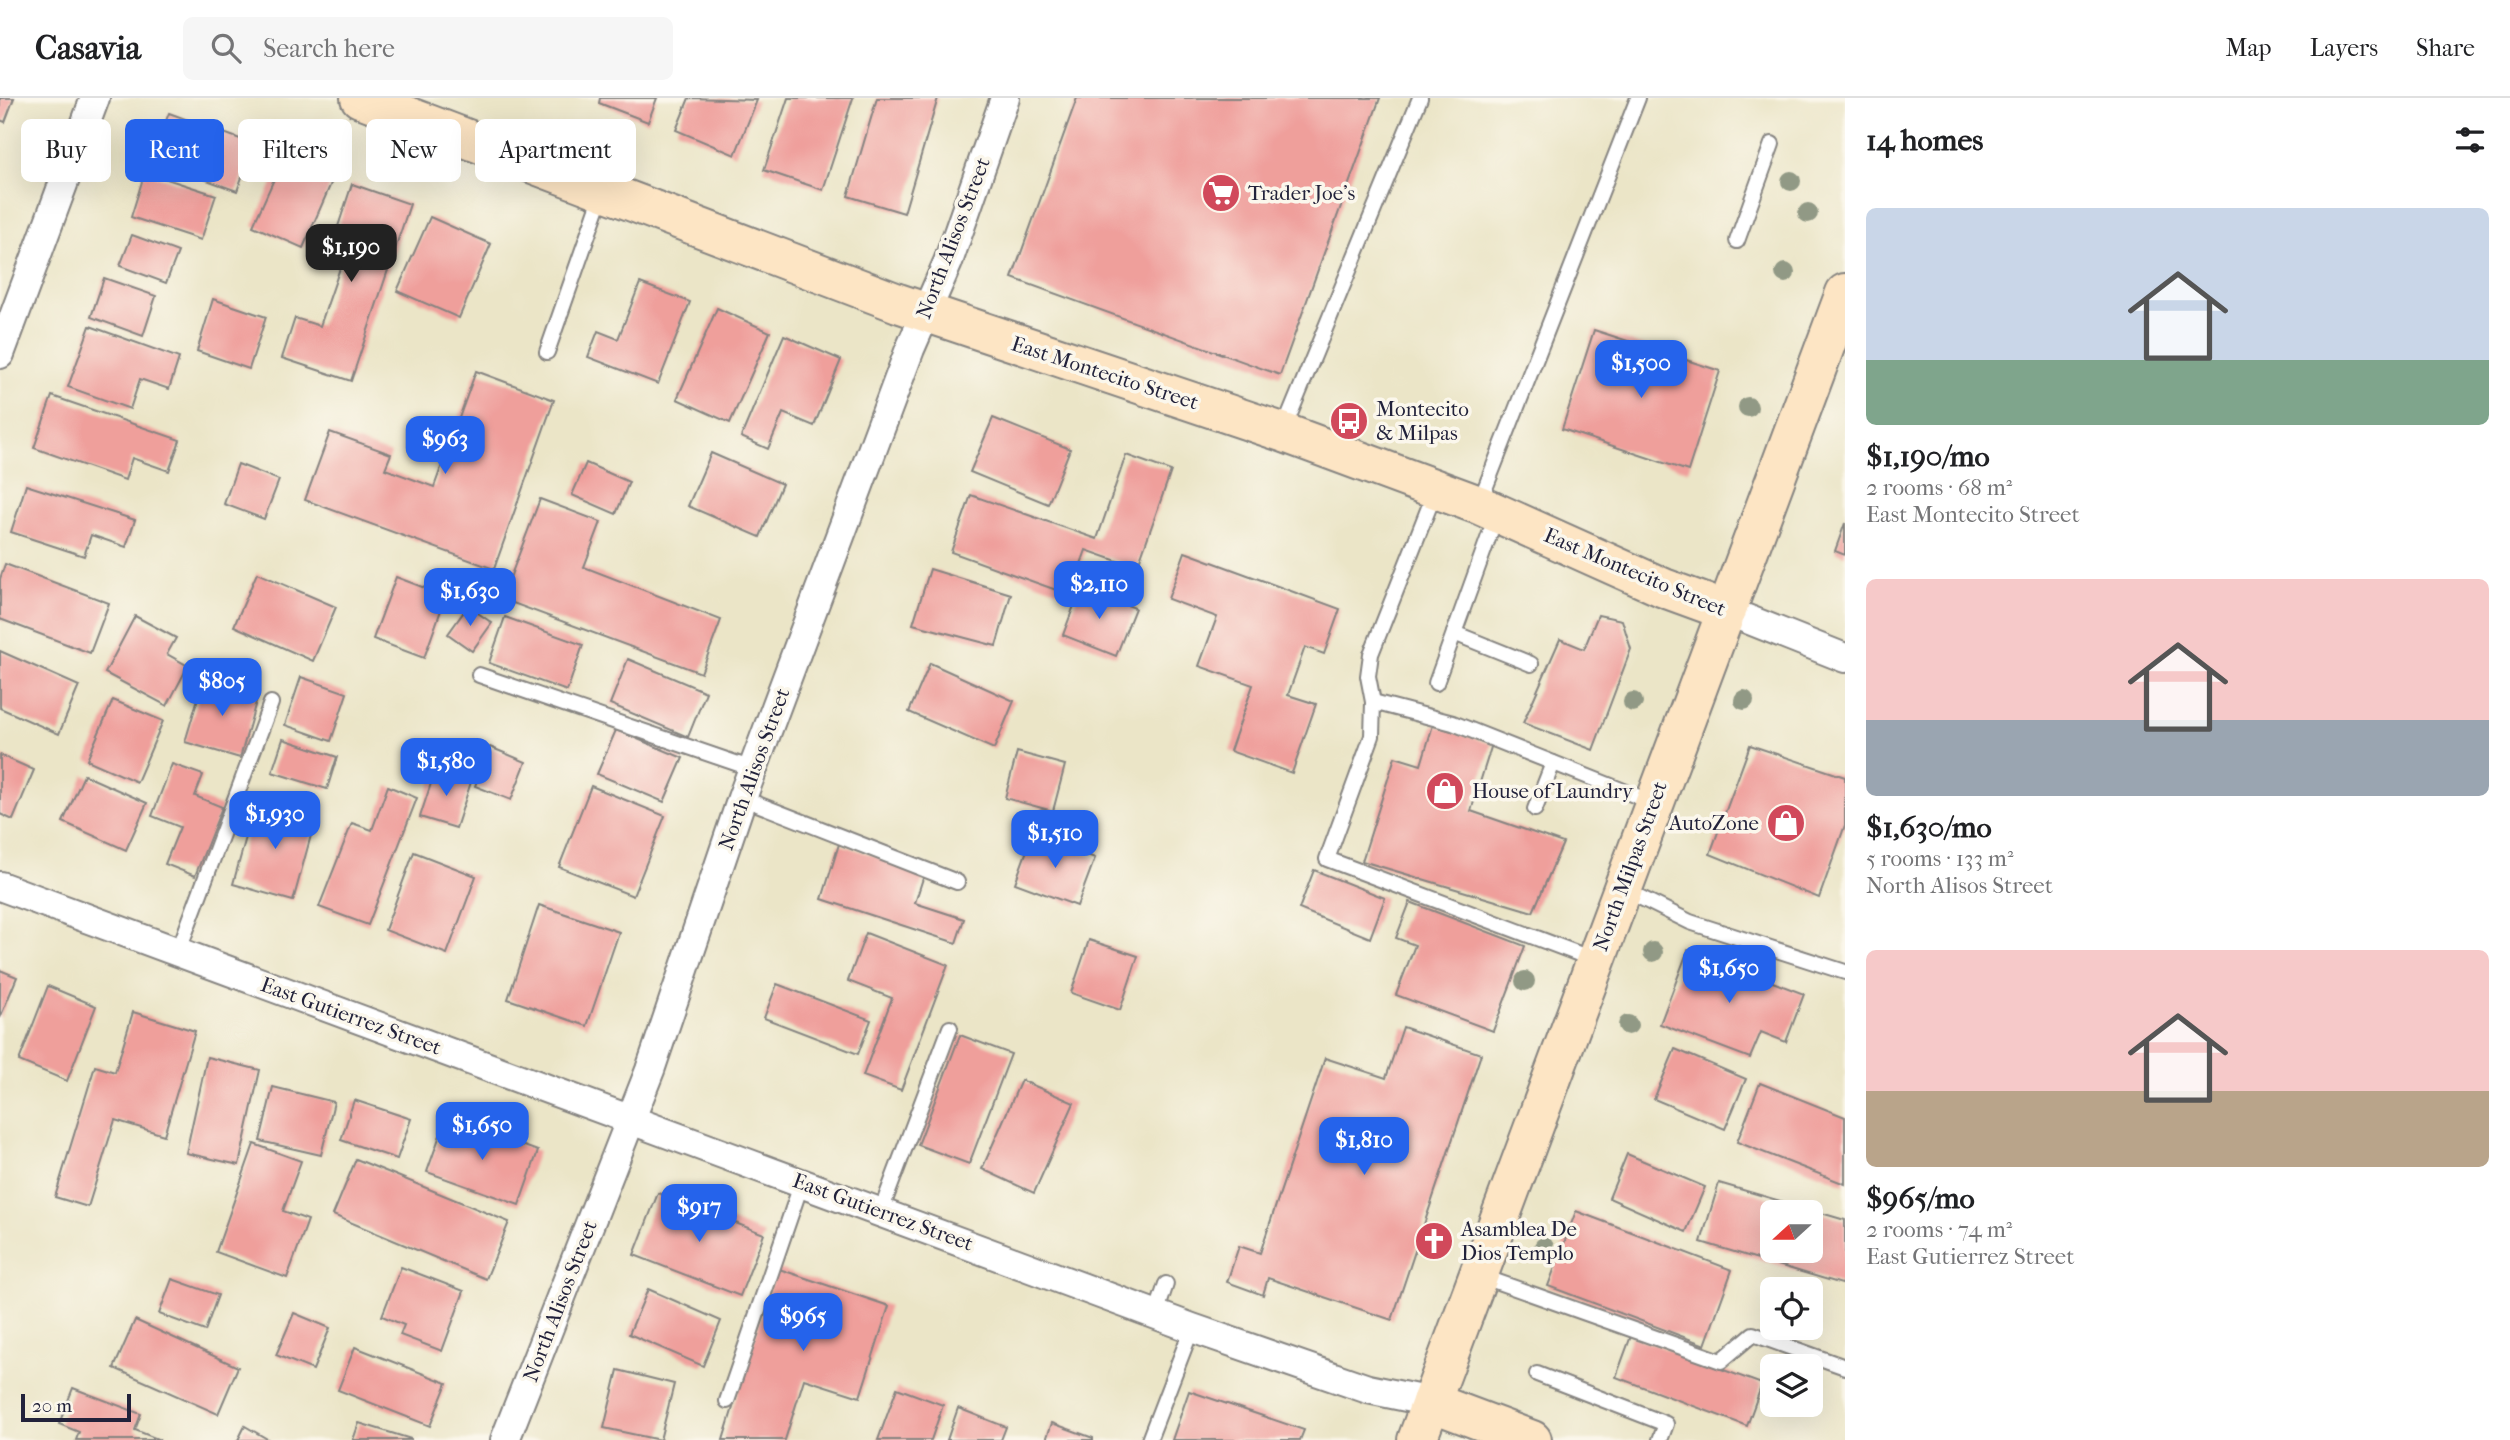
<!DOCTYPE html>
<meta charset="utf-8">
<style>
body{margin:0;font-family:"IM FELL French Canon",serif;background:#f6f6f6;color:#202124;height:100vh;display:flex;flex-direction:column;font-size:26px;white-space:nowrap}
*{box-sizing:border-box;margin:0}
p{font-size:23px;color:#757577}
.icon{flex:none;width:38px;height:38px;fill:none;stroke:currentColor;stroke-width:2;stroke-linecap:round;stroke-linejoin:round}
.map{position:relative;flex:1;overflow:hidden}
.drawer{display:flex;flex-direction:column;background:#fff;width:665px}
.drawer>*{flex:none}
.banner{position:absolute;left:21px;top:21px;width:665px;height:63px;display:flex;gap:14px}
.needle{width:46px;rotate:249deg}
.buttons{position:absolute;left:1760px;top:1102px;display:grid;gap:14px}
.buttons a{display:grid;place-items:center;width:63px;height:63px;border-radius:10px;background:#fff;box-shadow:0 7px 28px #0002;font-size:35px}
.scale{position:absolute;left:21px;bottom:18px;width:110px;box-sizing:border-box;padding-left:7px;border:4px solid #22223b;border-top:0;font-size:19px;line-height:24px;white-space:nowrap;color:#22223b;-webkit-text-stroke:5px #fbf7ec;paint-order:stroke}
.price{position:absolute;translate:-50% -60px;padding:0 16px;border-radius:14px;background:#2563eb;color:#fff;font-size:23px;line-height:46px;filter:drop-shadow(0 2px 4px #0008)}
.price::after{content:'';position:absolute;left:50%;top:42px;width:21px;height:16px;margin-left:-10px;background:inherit;clip-path:polygon(0 0,100% 0,50% 100%)}
.price.on{background:#222;color:#fff}
ul{padding:0;list-style:none}
li{display:grid;align-content:center;gap:14px;height:371px;padding:0 21px}
li span{display:grid;place-items:center;height:217px;border-radius:10px;color:#555}
li>.icon{margin-inline-start:auto}
span .icon{width:126px;height:126px;fill:#fffc;stroke-width:1}
li b{font-size:30px}
h2{display:flex;justify-content:space-between;align-items:center;height:84px;padding:0 21px;font-size:30px}
.pill{padding:0 24px;border-radius:10px;background:#fff;box-shadow:0 7px 28px #0002;font-size:24px;line-height:63px}
.pill.on{background:#2563eb;color:#fff}
header{display:flex;align-items:center;gap:42px;box-sizing:border-box;height:98px;padding:0 35px;background:#fff;border-bottom:2px solid #e0e0e0}
header strong{font-size:33px}
nav{display:flex;gap:38px;margin-inline-start:auto;font-size:24px}
.search{width:490px;height:63px;background:#f6f6f6;display:flex;align-items:center;gap:18px;box-sizing:border-box;padding:0 24px;border-radius:10px;color:#757577;font-size:26px}
main{display:flex;flex:1;min-height:0}
.map>svg:first-child{display:block}
.building{fill:#ef9f9b;fill-rule:evenodd}
.lines{fill:none;stroke-linecap:round;stroke-linejoin:round}
.lane-casing{stroke:#868481;stroke-width:18}
.street-casing{stroke:#868481;stroke-width:32}
.secondary-casing{stroke:#868481;stroke-width:42}
.lane{stroke:#fff;stroke-width:14}
.street{stroke:#fff;stroke-width:28}
.secondary{stroke:#fde5c4;stroke-width:38}
.tree{fill:#919985}
.labels{text-anchor:middle;stroke-width:7;stroke-linejoin:round;paint-order:stroke}
.poi-label{font-size:21px;fill:#22223b;stroke:#fbf7ec;text-anchor:start}
.street-label{font-size:21px;fill:#22223b;stroke:#fbf7ec}
</style>
<header>
<strong>Casavia</strong>
<div class="search"><svg class="icon" aria-label="search" viewBox="0 0 24 24"><circle cx="10" cy="10" r="6"/><path d="M15 15l6 6"/></svg>Search here</div>
<nav><a>Map</a><a>Layers</a><a>Share</a></nav>
</header>
<main>
<div class="map">
<svg width="1845" height="1342" viewBox="0 0 1845 1342">
<rect width="100%" height="100%" fill="#fbf7ec"/>
<filter id="ink" filterUnits="userSpaceOnUse"><feTurbulence type="fractalNoise" baseFrequency=".0143" numOctaves="2"/><feDisplacementMap in="SourceGraphic" scale="14" xChannelSelector="R" yChannelSelector="G"/><feConvolveMatrix kernelMatrix="1 2 1 2 8 2 1 2 1" color-interpolation-filters="sRGB"/></filter>
<filter id="wash" filterUnits="userSpaceOnUse"><feTurbulence type="fractalNoise" baseFrequency=".00686" numOctaves="4" result="noise"/><feDisplacementMap in="SourceGraphic" scale="28" xChannelSelector="R" yChannelSelector="G"/><feGaussianBlur stdDeviation="1.57" result="paint"/><feColorMatrix in="noise" values="0 0 0 0 0 0 0 0 0 0 0 0 0 0 0 0 0 1.4 0 .05"/><feComposite in="paint" operator="in"/></filter>
<g filter="url(#wash)">
<rect width="100%" height="100%" fill="#ebe5c7"/>
<g id="blocks">
<g class="building">
<path d="M 0,0 L 14,0 L 5,24 L 0,22 Z"/>
<path d="M 600,0 L 657,0 L 648,24 L 599,5 Z"/>
<path d="M 689,0 L 757,2 L 735,57 L 676,32 Z"/>
<path d="M 788,0 L 853,0 L 823,92 L 764,72 Z"/>
<path d="M 877,0 L 938,0 L 904,115 L 848,98 Z"/>
<path d="M 1077,0 L 1380,0 L 1280,277 L 1012,180 Z"/>
<path d="M 169,15 L 254,46 L 237,93 L 151,62 Z"/>
<path d="M 287,52 L 336,74 L 303,150 L 253,128 Z"/>
<path d="M 145,74 L 216,97 L 201,142 L 131,119 Z"/>
<path d="M 352,86 L 410,106 L 351,283 L 282,260 L 295,220 L 320,228 L 341,167 L 327,162 Z"/>
<path d="M 430,119 L 491,146 L 459,220 L 397,193 Z"/>
<path d="M 132,137 L 178,154 L 166,185 L 120,168 Z"/>
<path d="M 104,180 L 156,198 L 143,238 L 91,219 Z"/>
<path d="M 640,185 L 690,204 L 658,286 L 588,259 L 598,233 L 618,241 Z"/>
<path d="M 213,201 L 266,219 L 249,271 L 197,253 Z"/>
<path d="M 717,210 L 770,234 L 730,325 L 677,301 Z"/>
<path d="M 90,228 L 179,260 L 169,291 L 140,281 L 130,311 L 68,289 Z"/>
<path d="M 1594,232 L 1720,273 L 1688,373 L 1562,331 Z"/>
<path d="M 784,237 L 841,262 L 814,328 L 783,315 L 768,351 L 741,339 Z"/>
<path d="M 476,273 L 554,302 L 494,471 L 305,402 L 330,334 L 391,356 L 385,371 L 434,389 Z"/>
<path d="M 52,298 L 180,342 L 169,373 L 132,360 L 125,382 L 34,350 Z"/>
<path d="M 993,320 L 1070,351 L 1048,406 L 970,374 Z"/>
<path d="M 711,355 L 782,386 L 760,439 L 688,408 Z"/>
<path d="M 1126,357 L 1171,373 L 1137,470 L 1086,452 L 1070,497 L 951,454 L 971,397 L 1097,441 Z"/>
<path d="M 586,365 L 629,384 L 616,416 L 572,397 Z"/>
<path d="M 238,366 L 279,382 L 264,421 L 224,406 Z"/>
<path d="M 26,387 L 135,422 L 126,449 L 91,437 L 84,458 L 11,434 Z"/>
<path d="M 540,401 L 601,424 L 584,469 L 721,522 L 701,575 L 502,501 Z"/>
<path d="M 1845,425 L 1845,457 L 1835,453 Z"/>
<path d="M 1185,454 L 1340,511 L 1324,556 L 1305,549 L 1288,597 L 1316,606 L 1292,675 L 1230,653 L 1253,587 L 1199,568 L 1217,519 L 1168,501 Z"/>
<path d="M 5,466 L 109,505 L 90,555 L 0,521 L 0,481 Z"/>
<path d="M 930,471 L 1011,496 L 996,548 L 913,526 Z"/>
<path d="M 257,475 L 336,509 L 313,563 L 234,528 Z"/>
<path d="M 396,479 L 446,498 L 424,560 L 373,541 Z"/>
<path d="M 1081,489 L 1135,510 L 1116,558 L 1063,537 Z"/>
<path d="M 468,508 L 492,525 L 472,553 L 448,536 Z"/>
<path d="M 1598,517 L 1622,522 L 1631,551 L 1593,652 L 1523,625 L 1560,541 L 1584,551 Z"/>
<path d="M 135,518 L 176,540 L 167,556 L 188,568 L 167,608 L 105,575 Z"/>
<path d="M 505,519 L 583,547 L 567,593 L 489,565 Z"/>
<path d="M 0,553 L 79,588 L 59,636 L 0,610 Z"/>
<path d="M 628,561 L 706,594 L 688,639 L 610,606 Z"/>
<path d="M 930,565 L 1014,603 L 994,651 L 909,614 Z"/>
<path d="M 301,579 L 347,595 L 331,643 L 285,627 Z"/>
<path d="M 204,580 L 258,597 L 240,660 L 185,644 Z"/>
<path d="M 113,602 L 163,623 L 137,684 L 87,662 Z"/>
<path d="M 1433,627 L 1492,646 L 1471,713 L 1563,745 L 1533,814 L 1362,763 L 1395,659 L 1421,667 Z"/>
<path d="M 616,632 L 683,660 L 664,704 L 597,676 Z"/>
<path d="M 283,641 L 337,659 L 327,691 L 272,674 Z"/>
<path d="M 1750,647 L 1845,679 L 1845,727 L 1819,800 L 1710,756 Z"/>
<path d="M 490,649 L 526,664 L 511,702 L 475,688 Z"/>
<path d="M 1017,654 L 1065,667 L 1053,713 L 1005,700 Z"/>
<path d="M 0,657 L 34,672 L 13,722 L 0,716 Z"/>
<path d="M 172,666 L 203,677 L 195,698 L 222,709 L 195,778 L 165,766 L 180,729 L 152,718 Z"/>
<path d="M 436,670 L 472,681 L 456,730 L 420,719 Z"/>
<path d="M 84,677 L 147,705 L 126,752 L 63,724 Z"/>
<path d="M 388,688 L 417,700 L 368,827 L 319,809 L 352,725 L 372,732 Z"/>
<path d="M 591,688 L 665,718 L 633,798 L 559,769 Z"/>
<path d="M 256,703 L 316,719 L 293,803 L 233,786 Z"/>
<path d="M 1033,736 L 1095,760 L 1077,808 L 1015,785 Z"/>
<path d="M 839,746 L 925,774 L 915,805 L 964,821 L 956,845 L 822,801 Z"/>
<path d="M 414,754 L 476,778 L 447,856 L 385,832 Z"/>
<path d="M 1314,772 L 1385,800 L 1370,840 L 1299,811 Z"/>
<path d="M 1410,804 L 1525,848 L 1493,933 L 1396,897 L 1415,847 L 1396,840 Z"/>
<path d="M 539,807 L 619,834 L 587,928 L 508,901 Z"/>
<path d="M 866,835 L 948,867 L 901,992 L 863,978 L 892,900 L 848,883 Z"/>
<path d="M 1089,842 L 1138,858 L 1120,912 L 1071,895 Z"/>
<path d="M 1688,852 L 1804,896 L 1786,944 L 1761,934 L 1750,960 L 1660,926 Z"/>
<path d="M 0,872 L 17,879 L 0,920 Z"/>
<path d="M 777,886 L 871,922 L 858,956 L 764,920 Z"/>
<path d="M 48,888 L 96,908 L 67,983 L 19,963 Z"/>
<path d="M 133,914 L 195,933 L 164,1037 L 115,1022 L 88,1109 L 55,1099 L 95,968 L 115,974 Z"/>
<path d="M 1403,929 L 1481,956 L 1392,1222 L 1268,1180 L 1263,1197 L 1227,1184 L 1239,1148 L 1260,1155 L 1325,960 L 1386,980 Z"/>
<path d="M 960,937 L 1011,956 L 969,1066 L 918,1047 Z"/>
<path d="M 1675,951 L 1746,981 L 1725,1031 L 1654,1001 Z"/>
<path d="M 207,959 L 260,972 L 239,1067 L 186,1055 Z"/>
<path d="M 1021,982 L 1074,1005 L 1034,1095 L 982,1071 Z"/>
<path d="M 1760,985 L 1845,1019 L 1845,1086 L 1737,1044 Z"/>
<path d="M 273,989 L 334,1004 L 321,1057 L 260,1043 Z"/>
<path d="M 354,1002 L 411,1021 L 397,1061 L 341,1042 Z"/>
<path d="M 446,1020 L 538,1053 L 519,1107 L 427,1074 Z"/>
<path d="M 254,1046 L 301,1063 L 283,1113 L 308,1122 L 287,1180 L 216,1154 Z"/>
<path d="M 1627,1056 L 1705,1089 L 1686,1134 L 1609,1100 Z"/>
<path d="M 356,1061 L 509,1124 L 486,1181 L 333,1117 Z"/>
<path d="M 1719,1085 L 1845,1122 L 1845,1187 L 1701,1144 ZM 1773,1115 L 1811,1115 L 1811,1153 L 1773,1153 Z"/>
<path d="M 658,1095 L 764,1136 L 740,1198 L 634,1157 Z"/>
<path d="M 1576,1113 L 1732,1172 L 1705,1247 L 1548,1188 Z"/>
<path d="M 401,1169 L 464,1193 L 442,1253 L 400,1237 L 404,1227 L 382,1218 Z"/>
<path d="M 776,1170 L 889,1208 L 860,1299 L 804,1281 L 785,1342 L 723,1342 Z"/>
<path d="M 172,1181 L 218,1197 L 205,1233 L 159,1216 Z"/>
<path d="M 648,1191 L 721,1223 L 703,1268 L 629,1236 Z"/>
<path d="M 294,1215 L 330,1230 L 313,1272 L 276,1257 Z"/>
<path d="M 135,1222 L 238,1269 L 218,1316 L 114,1270 Z"/>
<path d="M 1631,1238 L 1762,1286 L 1747,1328 L 1616,1279 Z"/>
<path d="M 355,1249 L 447,1285 L 430,1328 L 338,1292 Z"/>
<path d="M 618,1272 L 674,1286 L 660,1342 L 604,1330 Z"/>
<path d="M 73,1290 L 141,1316 L 135,1332 L 160,1342 L 76,1342 L 79,1334 L 59,1326 Z"/>
<path d="M 897,1290 L 943,1307 L 931,1342 L 878,1342 Z"/>
<path d="M 1189,1293 L 1304,1332 L 1300,1342 L 1172,1342 Z"/>
<path d="M 958,1310 L 1006,1329 L 1001,1342 L 947,1342 Z"/>
<path d="M 359,1325 L 411,1341 L 411,1342 L 353,1342 Z"/>
<path d="M 1052,1325 L 1093,1340 L 1093,1342 L 1046,1342 Z"/>
<path d="M 245,1328 L 269,1342 L 238,1342 Z"/>
</g>
</g>
</g>
<g filter="url(#ink)">
<use href="#blocks" fill-opacity="0" stroke="#868481" stroke-width="2"/>
<g class="lines">
<defs>
<g id="lane">
<path d="M 1737,143 L 1772,46"/>
<path d="M 547,254 L 603,94"/>
<path d="M 1283,333 L 1420,0"/>
<path d="M 1435,394 L 1371,556 L 1368,578 L 1373,604 L 1372,638 L 1327,761 L 1595,862"/>
<path d="M 1479,406 L 1638,0"/>
<path d="M 1454,535 L 1531,566"/>
<path d="M 479,577 L 753,671"/>
<path d="M 1436,585 L 1497,416"/>
<path d="M 1373,604 L 1453,625 L 1654,705"/>
<path d="M 742,700 L 957,784"/>
<path d="M 1535,711 L 1553,665"/>
<path d="M 1623,791 L 1690,824 L 1845,874"/>
<path d="M 178,854 L 271,605"/>
<path d="M 881,1113 L 950,930"/>
<path d="M 1481,1178 L 1721,1263 L 1753,1236 L 1845,1269"/>
<path d="M 1156,1216 L 1166,1186"/>
<path d="M 1537,1276 L 1666,1326 L 1660,1342"/>
<path d="M 727,1303 L 802,1084"/>
<path d="M 1149,1342 L 1192,1230"/>
</g>
<g id="street">
<path d="M 0,256 L 95,0"/>
<path d="M 1727,513 L 1845,560"/>
<path d="M 0,788 L 1192,1230 L 1368,1291 L 1431,1304"/>
<path d="M 505,1342 L 650,972 L 742,700 L 910,251 L 948,164 L 1005,0"/>
</g>
<g id="secondary">
<path d="M 360,0 L 898,205 L 1282,334 L 1479,407 L 1664,490 L 1727,513"/>
<path d="M 1431,1304 L 1532,1342"/>
<path d="M 1417,1342 L 1845,195"/>
</g>
</defs>
<use href="#lane" class="lane-casing"/>
<use href="#street" class="street-casing"/>
<use href="#secondary" class="secondary-casing"/>
<use href="#lane" class="lane"/>
<use href="#street" class="street"/>
<use href="#secondary" class="secondary"/>
</g>
<g class="tree">
<circle cx="1791" cy="83" r="10"/>
<circle cx="1808" cy="115" r="10"/>
<circle cx="1785" cy="175" r="10"/>
<circle cx="1748" cy="309" r="10"/>
<circle cx="1744" cy="602" r="10"/>
<circle cx="1633" cy="604" r="10"/>
<circle cx="1653" cy="854" r="10"/>
<circle cx="1525" cy="883" r="10"/>
<circle cx="1628" cy="927" r="10"/>
<circle cx="1544" cy="1149" r="10"/>
</g>
</g>
<defs>
<symbol id="supermarket-disc" viewBox="-11 -11 22 22"><circle r="9.5" fill="#d1495b" stroke="#fbf7ec"/><path d="M-6-5.5h2.5l.6 2H6L4.5 2H-2.5L-4.4-4H-6ZM-1.5 3.2a1.3 1.3 0 1 0 .1 0ZM3 3.2a1.3 1.3 0 1 0 .1 0Z" fill="#fff"/></symbol>
<symbol id="bus-disc" viewBox="-11 -11 22 22"><circle r="9.5" fill="#d1495b" stroke="#fbf7ec"/><path d="M-5-6H5V4H4V6H2V4H-2V6H-4V4H-5ZM-3.5-4V0h7V-4ZM-3.5 1.2v1.5H-2V1.2ZM2 1.2v1.5H3.5V1.2Z" fill="#fff"/></symbol>
<symbol id="shop-disc" viewBox="-11 -11 22 22"><circle r="9.5" fill="#d1495b" stroke="#fbf7ec"/><path d="M-5-2.5h2.3a2.7 3.5 0 0 1 5.4 0H5L5.5 6h-11ZM-1.5-2.5h3a1.5 2.3 0 0 0-3 0Z" fill="#fff"/></symbol>
<symbol id="church-disc" viewBox="-11 -11 22 22"><circle r="9.5" fill="#d1495b" stroke="#fbf7ec"/><path d="M-1.2-6h2.4v3.5h3.3v2.4h-3.3V6h-2.4V-.1h-3.3v-2.4h3.3Z" fill="#fff"/></symbol>
</defs>
<g fill-rule="evenodd">
<use href="#supermarket-disc" x="1199" y="73" width="44" height="44"/>
<use href="#bus-disc" x="1327" y="301" width="44" height="44"/>
<use href="#shop-disc" x="1423" y="671" width="44" height="44"/>
<use href="#shop-disc" x="1764" y="703" width="44" height="44"/>
<use href="#church-disc" x="1412" y="1121" width="44" height="44"/>
</g>
<g class="labels">
<g class="poi-label">
<text x="1248" y="102">Trader Joe's</text>
<text x="1376" y="318">Montecito<tspan x="1376" dy="24">&amp; Milpas</tspan></text>
<text x="1472" y="700">House of Laundry</text>
<text x="1759" y="732" text-anchor="end">AutoZone</text>
<text x="1461" y="1138">Asamblea De<tspan x="1461" dy="24">Dios Templo</tspan></text>
</g>
<g class="street-label">
<text transform="translate(953 140) rotate(-69)" y="7">North Alisos Street</text>
<text transform="translate(1105 275) rotate(18)" y="7">East Montecito Street</text>
<text transform="translate(1635 474) rotate(23)" y="7">East Montecito Street</text>
<text transform="translate(754 671) rotate(-70)" y="7">North Alisos Street</text>
<text transform="translate(1630 768) rotate(-70)" y="7">North Milpas Street</text>
<text transform="translate(351 918) rotate(20)" y="7">East Gutierrez Street</text>
<text transform="translate(883 1114) rotate(20)" y="7">East Gutierrez Street</text>
<text transform="translate(560 1203) rotate(-69)" y="7">North Alisos Street</text>
</g>
</g>
</svg>
<div class="buttons">
<a><svg class="needle" viewBox="-14 -14 28 28"><path d="M0-13l5 13h-10z" fill="#e53935"/><path d="M0 13l5-13h-10z" fill="#757577"/></svg></a>
<a><svg class="icon" aria-label="locate" viewBox="0 0 24 24"><circle cx="12" cy="12" r="6"/><path d="M12 2v4M12 18v4M2 12h4M18 12h4"/></svg></a>
<a><svg class="icon" aria-label="layers" viewBox="0 0 24 24"><path d="M12 4l9 5-9 5-9-5zM3 14l9 5 9-5"/></svg></a>
</div>
<div class="scale">20 m</div>
<b class="price on" style="left:351px;top:186px">$1,190</b>
<b class="price" style="left:1641px;top:302px">$1,500</b>
<b class="price" style="left:445px;top:378px">$963</b>
<b class="price" style="left:1099px;top:523px">$2,110</b>
<b class="price" style="left:470px;top:530px">$1,630</b>
<b class="price" style="left:222px;top:620px">$805</b>
<b class="price" style="left:446px;top:700px">$1,580</b>
<b class="price" style="left:275px;top:753px">$1,930</b>
<b class="price" style="left:1055px;top:772px">$1,510</b>
<b class="price" style="left:1729px;top:907px">$1,650</b>
<b class="price" style="left:482px;top:1064px">$1,650</b>
<b class="price" style="left:1364px;top:1079px">$1,810</b>
<b class="price" style="left:699px;top:1146px">$917</b>
<b class="price" style="left:803px;top:1255px">$965</b>
<div class="banner">
<a class="pill">Buy</a>
<a class="pill on">Rent</a>
<a class="pill">Filters</a>
<a class="pill">New</a>
<a class="pill">Apartment</a>
</div>
</div>
<section class="drawer">
<h2>14 homes<svg class="icon" aria-label="filters" viewBox="0 0 24 24"><path d="M4 7h16M4 17h16"/><circle cx="9" cy="7" r="2"/><circle cx="15" cy="17" r="2"/></svg></h2>
<ul>
<li><span style="background:linear-gradient(#c9d6e8 70%,#7fa58c 0)"><svg class="icon" aria-label="home" viewBox="0 0 24 24"><path d="M3 11l9-7 9 7M6 9v11h12V9"/></svg></span><div><b>$1,190/mo</b><p>2 rooms · 68 m²</p><p>East Montecito Street</p></div></li>
<li><span style="background:linear-gradient(#f6c9c9 65%,#9aa5b1 0)"><svg class="icon" aria-label="home" viewBox="0 0 24 24"><path d="M3 11l9-7 9 7M6 9v11h12V9"/></svg></span><div><b>$1,630/mo</b><p>5 rooms · 133 m²</p><p>North Alisos Street</p></div></li>
<li><span style="background:linear-gradient(#f6c9c9 65%,#b9a48a 0)"><svg class="icon" aria-label="home" viewBox="0 0 24 24"><path d="M3 11l9-7 9 7M6 9v11h12V9"/></svg></span><div><b>$965/mo</b><p>2 rooms · 74 m²</p><p>East Gutierrez Street</p></div></li>
</ul>
</section>
</main>
